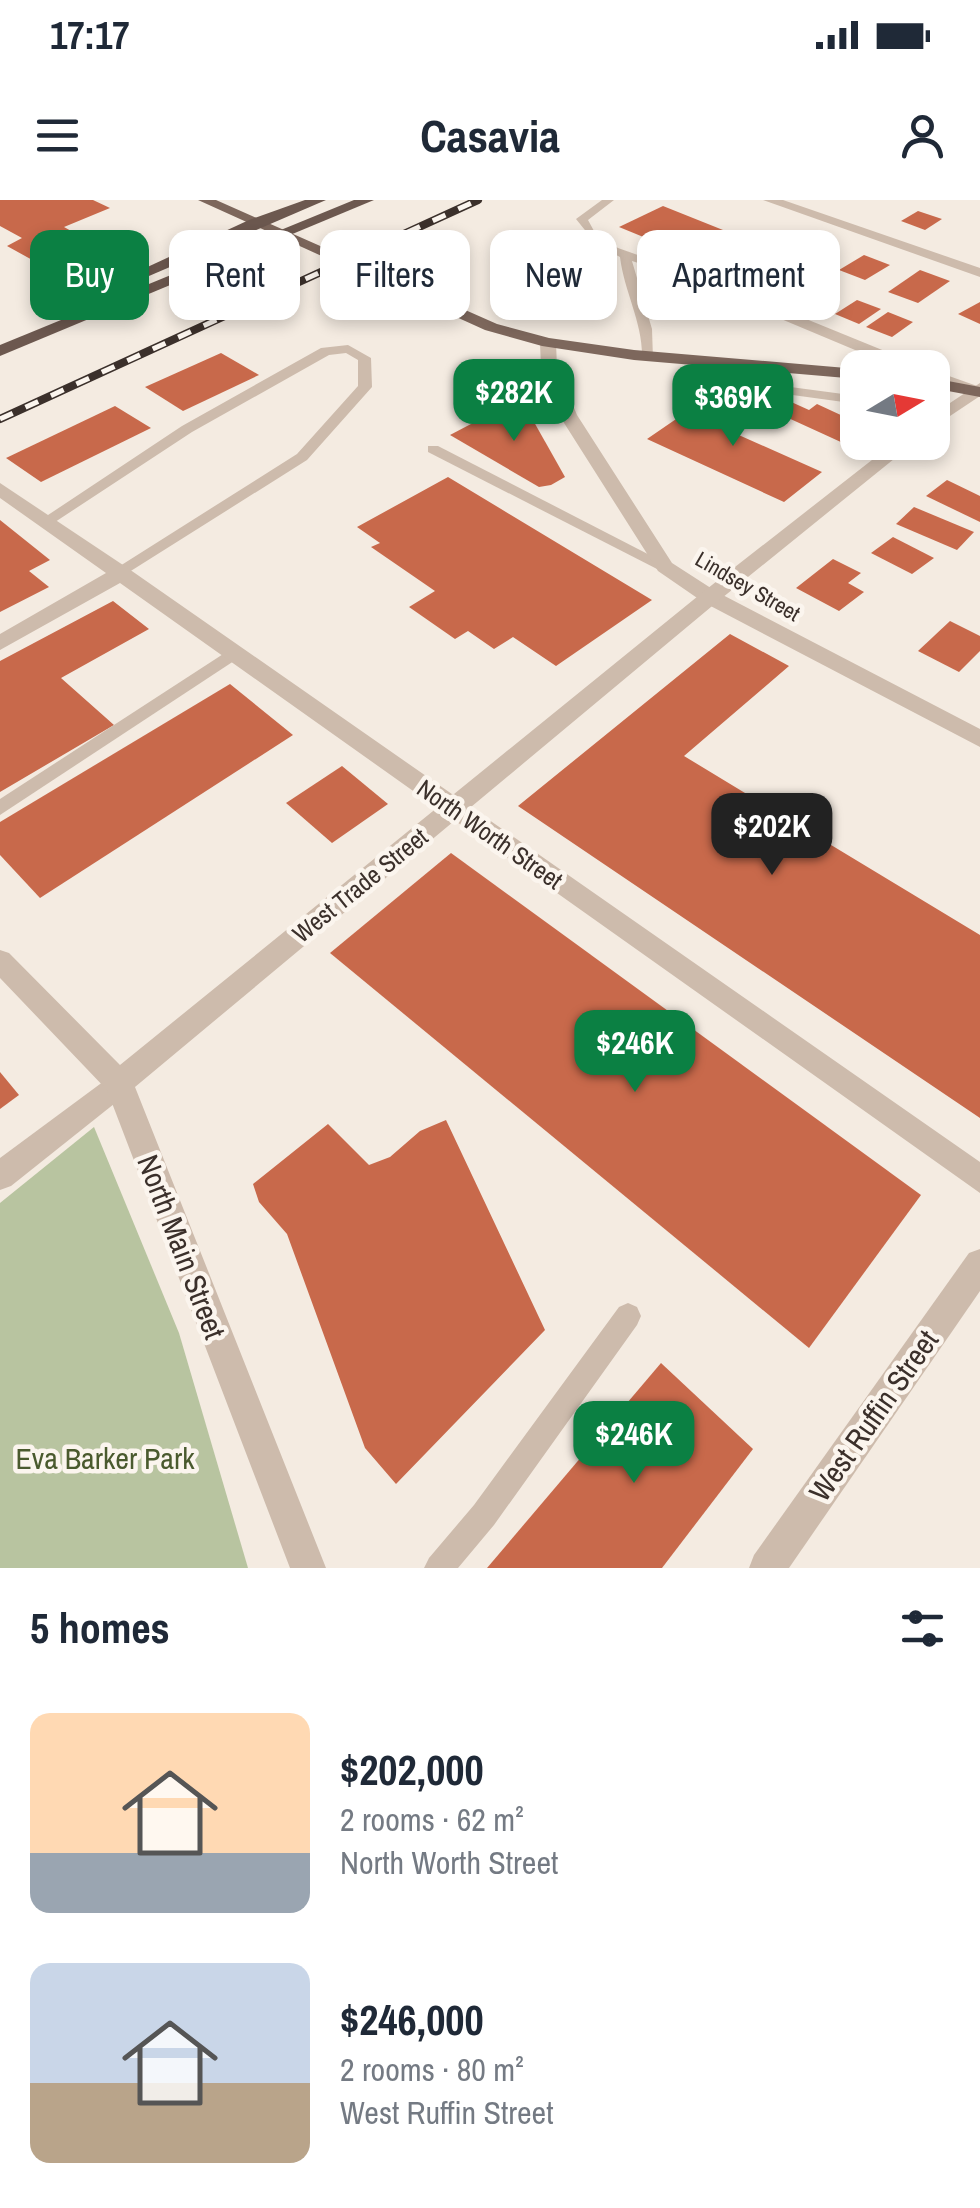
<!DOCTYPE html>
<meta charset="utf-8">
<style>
body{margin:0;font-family:"Archivo Narrow",sans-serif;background:#f2f2f3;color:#1f2937;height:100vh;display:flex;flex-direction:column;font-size:38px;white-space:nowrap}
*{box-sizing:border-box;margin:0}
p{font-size:32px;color:#747a83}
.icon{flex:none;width:55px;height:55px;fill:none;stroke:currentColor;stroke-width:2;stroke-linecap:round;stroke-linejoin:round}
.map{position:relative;height:1368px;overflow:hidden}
.side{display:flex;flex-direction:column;background:#fff;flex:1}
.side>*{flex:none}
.top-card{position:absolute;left:30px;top:30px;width:920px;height:90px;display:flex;gap:20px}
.needle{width:65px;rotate:80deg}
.controls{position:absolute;left:840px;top:150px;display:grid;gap:20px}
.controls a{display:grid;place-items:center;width:110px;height:110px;border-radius:20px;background:#fff;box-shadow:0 5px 15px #0003;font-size:50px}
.price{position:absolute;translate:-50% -85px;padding:0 22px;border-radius:20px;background:#0b8043;color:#fff;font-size:32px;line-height:65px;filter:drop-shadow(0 2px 5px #0008)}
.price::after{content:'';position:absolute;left:50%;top:60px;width:30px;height:22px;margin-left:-15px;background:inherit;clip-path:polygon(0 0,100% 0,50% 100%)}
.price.active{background:#222;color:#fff}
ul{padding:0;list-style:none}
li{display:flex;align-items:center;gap:30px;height:250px;padding:0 30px}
li span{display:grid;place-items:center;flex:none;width:280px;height:200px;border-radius:20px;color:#555}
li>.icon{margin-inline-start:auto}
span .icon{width:120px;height:120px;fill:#fffc;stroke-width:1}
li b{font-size:42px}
h2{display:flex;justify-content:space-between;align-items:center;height:120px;padding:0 30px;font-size:42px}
.pill{padding:0 35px;border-radius:20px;background:#fff;box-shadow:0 5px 15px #0003;font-size:35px;line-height:90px}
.pill.active{background:#0b8043;color:#fff}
.status{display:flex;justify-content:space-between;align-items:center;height:70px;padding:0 50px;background:#fff;direction:ltr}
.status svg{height:28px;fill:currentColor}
header{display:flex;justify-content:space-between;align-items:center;height:130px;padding:0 30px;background:#fff;font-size:45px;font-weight:700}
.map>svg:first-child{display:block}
.green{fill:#b8c4a0}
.building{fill:#c8694b}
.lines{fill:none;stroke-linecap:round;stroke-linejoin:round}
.service{fill:#cdbbac;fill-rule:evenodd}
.minor{fill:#cdbbac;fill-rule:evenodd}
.tertiary{fill:#cdbbac;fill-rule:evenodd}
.primary{fill:#7d675c;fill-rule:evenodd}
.trunk{fill:#6c584f;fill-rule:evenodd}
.rail-casing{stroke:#3b302b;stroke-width:8}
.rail{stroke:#fbf5ee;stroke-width:5;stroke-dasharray:14;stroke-linecap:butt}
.labels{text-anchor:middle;stroke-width:9;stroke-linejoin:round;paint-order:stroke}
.far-street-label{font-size:22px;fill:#3b302b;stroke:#fbf5ee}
.street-label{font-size:25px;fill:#3b302b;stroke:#fbf5ee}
.near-street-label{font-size:30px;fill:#3b302b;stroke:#fbf5ee}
.near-park-label{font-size:30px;fill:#4a5a2e;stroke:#fbf5ee}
</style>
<div class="status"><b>17:17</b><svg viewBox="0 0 49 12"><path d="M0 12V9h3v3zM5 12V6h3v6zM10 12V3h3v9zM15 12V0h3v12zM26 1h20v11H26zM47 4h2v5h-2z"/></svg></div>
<header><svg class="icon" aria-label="menu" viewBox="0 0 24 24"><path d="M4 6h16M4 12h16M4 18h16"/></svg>Casavia<svg class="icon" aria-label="person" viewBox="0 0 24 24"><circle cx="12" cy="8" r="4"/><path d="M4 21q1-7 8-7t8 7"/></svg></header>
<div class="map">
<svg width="980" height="1368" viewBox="0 0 980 1368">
<rect width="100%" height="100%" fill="#f4ebe1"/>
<path class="green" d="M 94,927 L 179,1133 L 248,1368 L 0,1368 L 0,1003 Z"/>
<g class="building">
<path d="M 0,0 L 93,0 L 110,8 L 64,27 L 98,46 L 45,67 L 7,46 L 22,38 L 0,26 Z"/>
<path d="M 663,6 L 723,30 L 680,52 L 619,27 Z"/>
<path d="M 918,11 L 942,19 L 925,30 L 901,21 Z"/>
<path d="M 797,32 L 831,44 L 807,59 L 773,47 Z"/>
<path d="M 864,55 L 890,65 L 865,80 L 839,70 Z"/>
<path d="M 765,59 L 798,72 L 781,82 L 749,69 Z"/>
<path d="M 920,70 L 950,81 L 918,103 L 888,92 Z"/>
<path d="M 857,100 L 881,109 L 859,124 L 835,114 Z"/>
<path d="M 980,102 L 980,124 L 958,114 Z"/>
<path d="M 888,112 L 913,122 L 892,137 L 866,127 Z"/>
<path d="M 221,153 L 259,175 L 183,211 L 145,187 Z"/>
<path d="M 717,191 L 753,206 L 723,228 L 822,272 L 784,302 L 647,239 Z"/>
<path d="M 778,196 L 809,210 L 817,204 L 858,223 L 858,233 L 843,243 L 762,206 Z"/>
<path d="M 515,201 L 525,206 L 565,277 L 551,285 L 539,287 L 450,235 Z"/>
<path d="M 115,206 L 151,228 L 41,282 L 6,258 Z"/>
<path d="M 448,277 L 652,400 L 556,466 L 513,437 L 494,449 L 468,431 L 455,439 L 409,407 L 435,391 L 371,347 L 380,343 L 357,327 Z"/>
<path d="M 947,280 L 980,296 L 980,322 L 926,296 Z"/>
<path d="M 914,307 L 974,332 L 957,350 L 896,324 Z"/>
<path d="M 0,320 L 50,360 L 29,371 L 49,387 L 0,412 Z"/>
<path d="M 893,337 L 934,358 L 912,374 L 871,353 Z"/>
<path d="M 833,359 L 861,373 L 848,383 L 864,392 L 839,411 L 796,388 Z"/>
<path d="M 113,401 L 149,429 L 61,478 L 114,525 L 0,592 L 0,461 Z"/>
<path d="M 950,421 L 980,436 L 980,451 L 959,472 L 918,451 Z"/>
<path d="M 730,434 L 789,466 L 684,556 L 980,735 L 980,918 L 518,606 Z"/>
<path d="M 230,484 L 293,535 L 40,698 L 0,655 L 0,622 Z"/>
<path d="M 342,566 L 388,604 L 332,643 L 286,603 Z"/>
<path d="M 451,653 L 921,995 L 809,1148 L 330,753 Z"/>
<path d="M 0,872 L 19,895 L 0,909 Z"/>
<path d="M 446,920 L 545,1130 L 396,1284 L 365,1248 L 287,1034 L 259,1002 L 253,984 L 328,924 L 369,965 L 390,957 L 420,931 Z"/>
<path d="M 661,1163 L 753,1249 L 662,1368 L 487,1368 Z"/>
</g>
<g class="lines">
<g class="service">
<path d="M 602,0 L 614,0 L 588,20 L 594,31 L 618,48 L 697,76 L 691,80 L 632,61 L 652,129 L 653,159 L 642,156 C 642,121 624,91 620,57 L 597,45 L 576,19 Z"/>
<path d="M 348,145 L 371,158 L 372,187 L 307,260 L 126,374 L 114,374 L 112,371 L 297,254 L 358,186 L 358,160 L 346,153 L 329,155 L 192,232 L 52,324 L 42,324 L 39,321 L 182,226 L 321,148 Z"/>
<path d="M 783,186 L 858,196 L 858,204 L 778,193 L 776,190 Z"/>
<path d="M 428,246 L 438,246 L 673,367 L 671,370 L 659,370 L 428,252 Z"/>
<path d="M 234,447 L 240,449 L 240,457 L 0,615 L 0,599 Z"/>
<path d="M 628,1103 L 637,1107 L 641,1116 L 637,1125 L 494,1325 L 458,1368 L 424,1368 L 429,1358 L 474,1305 L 619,1107 Z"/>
</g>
<g class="minor">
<path d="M 763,0 L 783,0 L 980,68 L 980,77 Z"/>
<path d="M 691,72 L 919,165 L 921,168 L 898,168 L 686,79 L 684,76 Z"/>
<path d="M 548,138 L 556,143 L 557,167 L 577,215 L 672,363 L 717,392 L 980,529 L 980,547 L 703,402 L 658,371 L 559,215 L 541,167 L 540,143 Z"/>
<path d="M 932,170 L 980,187 L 980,195 L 932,181 Z"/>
<path d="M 0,283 L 129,369 L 980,962 L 980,993 L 120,383 L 0,450 L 0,434 L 106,373 L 0,298 Z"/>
<path d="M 119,870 L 129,874 L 133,883 L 129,892 L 11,986 L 0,990 L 0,958 Z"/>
<path d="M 980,1049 L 980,1091 L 789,1368 L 749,1368 L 754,1355 L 969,1053 Z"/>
</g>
<g class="tertiary">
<path d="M 980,183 L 980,196 L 932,228 L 932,215 Z"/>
<path d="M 895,242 L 915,242 L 717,402 L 135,887 L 326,1368 L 290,1368 L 107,890 L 0,778 L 0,750 L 9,753 L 120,865 L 703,392 Z"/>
</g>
<g class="primary">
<path d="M 198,0 L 216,0 L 497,124 L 549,138 L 634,150 L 858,169 L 858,179 L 634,160 L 542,146 L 485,130 Z"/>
<path d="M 932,178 L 980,187 L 980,197 L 932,188 Z"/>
</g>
<g class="trunk">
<path d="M 305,0 L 326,0 L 142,79 L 128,76 L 249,20 Z"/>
<path d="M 354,0 L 374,0 L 0,156 L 0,145 Z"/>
</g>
<defs>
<path id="rail" d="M 0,219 L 478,0"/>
</defs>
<use href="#rail" class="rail-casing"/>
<use href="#rail" class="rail"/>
</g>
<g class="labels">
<g class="far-street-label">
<text transform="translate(748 386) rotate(30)" y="8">Lindsey Street</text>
</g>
<g class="street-label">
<text transform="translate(490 634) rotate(35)" y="9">North Worth Street</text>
<text transform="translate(360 685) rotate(-39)" y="9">West Trade Street</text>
</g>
<g class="near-street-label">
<text transform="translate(181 1047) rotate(69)" y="10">North Main Street</text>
<text transform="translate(874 1216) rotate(-55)" y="10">West Ruffin Street</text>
</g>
<g class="near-park-label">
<text x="105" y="1269">Eva Barker Park</text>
</g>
</g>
</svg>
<div class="controls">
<a><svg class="needle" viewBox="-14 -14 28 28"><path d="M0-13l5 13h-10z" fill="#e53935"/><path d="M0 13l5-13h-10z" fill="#747a83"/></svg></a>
</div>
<b class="price" style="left:514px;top:244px">$282K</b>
<b class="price" style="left:733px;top:249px">$369K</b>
<b class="price active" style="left:772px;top:678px">$202K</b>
<b class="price" style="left:635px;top:895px">$246K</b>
<b class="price" style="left:634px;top:1286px">$246K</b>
<div class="top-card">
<a class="pill active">Buy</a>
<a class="pill">Rent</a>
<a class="pill">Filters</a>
<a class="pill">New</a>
<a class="pill">Apartment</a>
</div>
</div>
<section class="side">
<h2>5 homes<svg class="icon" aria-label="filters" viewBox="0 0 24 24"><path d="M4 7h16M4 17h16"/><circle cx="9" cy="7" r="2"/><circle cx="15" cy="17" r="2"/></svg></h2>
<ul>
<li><span style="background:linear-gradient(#ffd9b3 70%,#9aa5b1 0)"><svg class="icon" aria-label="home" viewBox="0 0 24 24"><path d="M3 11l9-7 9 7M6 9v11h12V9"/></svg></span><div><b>$202,000</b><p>2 rooms · 62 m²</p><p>North Worth Street</p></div></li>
<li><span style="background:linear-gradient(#c9d6e8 60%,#b9a48a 0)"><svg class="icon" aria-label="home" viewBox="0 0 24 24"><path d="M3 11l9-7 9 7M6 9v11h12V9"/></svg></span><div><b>$246,000</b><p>2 rooms · 80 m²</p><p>West Ruffin Street</p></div></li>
</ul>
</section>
